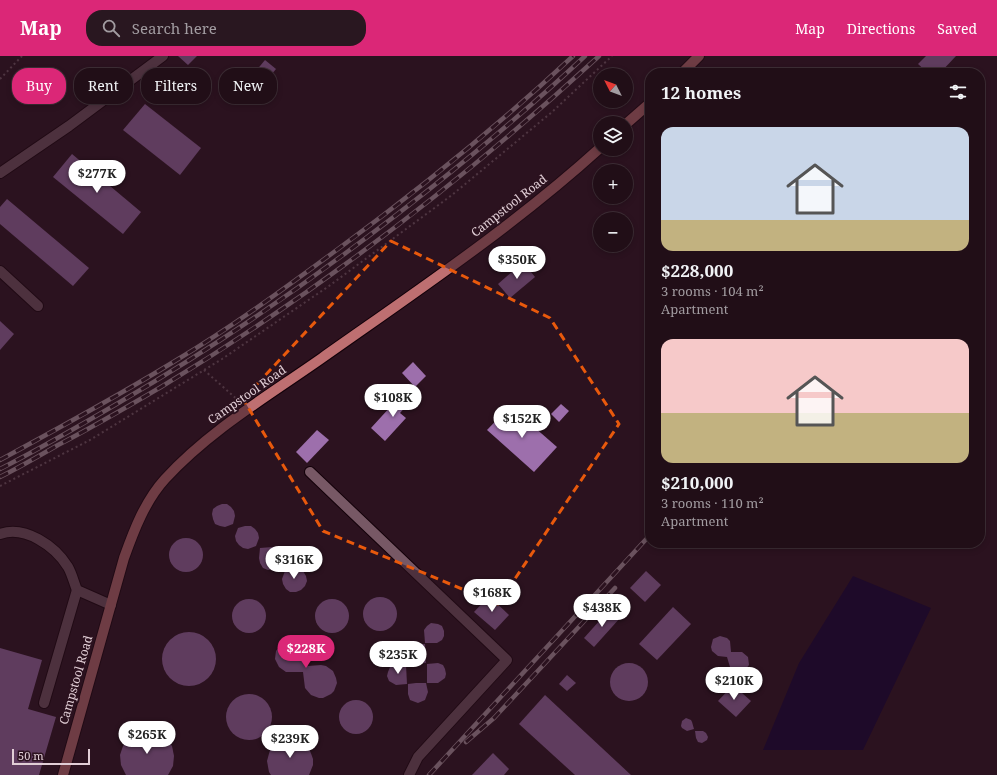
<!DOCTYPE html>
<meta charset="utf-8">
<style>
body{margin:0;font-family:"Noto Serif",serif;background:#291720;color:#f1f3f6;height:100vh;display:flex;flex-direction:column;font-size:15px;white-space:nowrap}
*{box-sizing:border-box;margin:0}
p{font-size:13px;color:#a29ca1}
.icon{flex:none;width:22px;height:22px;fill:none;stroke:currentColor;stroke-width:2;stroke-linecap:round;stroke-linejoin:round}
.map{position:relative;flex:1;overflow:hidden}
.sheet{position:absolute;left:645px;top:12px;width:340px;height:480px;display:flex;flex-direction:column;background:#210e17;border-radius:16px;box-shadow:0 2px 6px #0003,0 0 0 1px #3e2e36}
.sheet>*{flex:none}
.hud{position:absolute;left:12px;top:12px;width:380px;height:36px;display:flex;gap:8px}
.needle{width:26px;rotate:312deg}
.tools{position:absolute;left:593px;top:12px;display:grid;gap:8px}
.tools a{display:grid;place-items:center;width:40px;height:40px;border-radius:50%;background:#210e17;box-shadow:0 2px 6px #0003,0 0 0 1px #3e2e36;font-size:20px}
.scale{position:absolute;left:12px;bottom:10px;width:78px;box-sizing:border-box;padding-left:4px;border:2px solid #e1ced6;border-top:0;font-size:11px;line-height:14px;white-space:nowrap;color:#e1ced6;-webkit-text-stroke:3px #2c121f;paint-order:stroke}
.price{position:absolute;translate:-50% -34px;padding:0 9px;border-radius:14px;background:#fff;color:#222;font-size:13px;line-height:26px;filter:drop-shadow(0 1px 2px #0008)}
.price::after{content:'';position:absolute;left:50%;top:24px;width:12px;height:9px;margin-left:-6px;background:inherit;clip-path:polygon(0 0,100% 0,50% 100%)}
.price.active{background:#db2777;color:#fff}
ul{padding:0;list-style:none}
li{display:grid;align-content:center;gap:8px;height:212px;padding:0 16px}
li span{display:grid;place-items:center;height:124px;border-radius:12px;color:#555}
li>.icon{margin-inline-start:auto}
span .icon{width:72px;height:72px;fill:#fffc;stroke-width:1}
li b{font-size:17px}
h2{display:flex;justify-content:space-between;align-items:center;height:48px;padding:0 16px;font-size:17px}
.chip{padding:0 14px;border-radius:16px;background:#210e17;box-shadow:0 2px 6px #0003,0 0 0 1px #3e2e36;font-size:14px;line-height:36px}
.chip.active{background:#db2777;color:#fff}
header{display:flex;align-items:center;gap:24px;box-sizing:border-box;height:56px;padding:0 20px;background:#db2777;color:#fff}
header strong{font-size:19px}
nav{display:flex;gap:22px;margin-inline-start:auto;font-size:14px}
.search{width:280px;height:36px;background:#291720;display:flex;align-items:center;gap:10px;box-sizing:border-box;padding:0 14px;border-radius:16px;color:#a29ca1;font-size:15px}
.map>svg:first-child{display:block}
.water{fill:#0e0036}
.building{fill:#9d6fac}
.lines{fill:none;stroke-linecap:round;stroke-linejoin:round}
.minor-casing{stroke:#130109;stroke-width:12}
.major-casing{stroke:#130109;stroke-width:12}
.path{stroke:#78616c;stroke-width:2;stroke-dasharray:2 3;stroke-linecap:butt}
.minor{stroke:#775865;stroke-width:10}
.major{stroke:#be6f71;stroke-width:10}
.rail-casing{stroke:#b5a0aa;stroke-width:4.5}
.rail{stroke:#2c121f;stroke-width:3;stroke-dasharray:9;stroke-linecap:butt}
.marked{fill:none;stroke:#e8590c;stroke-width:3;stroke-dasharray:8 5;stroke-linejoin:round}
.labels{text-anchor:middle;stroke-width:4;stroke-linejoin:round;paint-order:stroke}
.street-label{font-size:12px;fill:#e1ced6;stroke:#2c121f}
</style>
<header>
<strong>Map</strong>
<div class="search"><svg class="icon" aria-label="search" viewBox="0 0 24 24"><circle cx="10" cy="10" r="6"/><path d="M15 15l6 6"/></svg>Search here</div>
<nav><a>Map</a><a>Directions</a><a>Saved</a></nav>
</header>
<div class="map">
<svg width="997" height="719" viewBox="0 0 997 719">
<rect width="100%" height="100%" fill="#2c121f"/>
<path class="water" d="M 853,520 L 931,552 L 863,694 L 763,694 L 799,607 Z"/>
<g class="building">
<path d="M 178,0 L 197,0 L 188,9 Z"/>
<path d="M 926,0 L 956,0 L 940,17 L 928,17 L 918,8 Z"/>
<path d="M 265,4 L 276,13 L 262,30 L 251,21 Z"/>
<path d="M 145,48 L 201,92 L 180,119 L 123,74 Z"/>
<path d="M 72,98 L 141,156 L 123,178 L 53,121 Z"/>
<path d="M 7,143 L 89,212 L 73,230 L 0,168 L 0,151 Z"/>
<path d="M 523,206 L 535,221 L 510,242 L 498,228 Z"/>
<path d="M 0,265 L 14,278 L 0,294 Z"/>
<path d="M 413,306 L 426,320 L 415,331 L 402,317 Z"/>
<path d="M 410,333 L 416,339 L 400,357 L 406,362 L 385,385 L 371,372 L 392,349 L 394,352 Z"/>
<path d="M 561,348 L 569,355 L 559,366 L 551,358 Z"/>
<path d="M 510,350 L 557,391 L 534,416 L 487,374 Z"/>
<path d="M 317,374 L 329,384 L 307,407 L 296,396 Z"/>
<path d="M 222,448 L 227,448 L 231,451 L 234,455 L 235,460 L 233,468 L 225,471 L 220,470 L 215,468 L 213,463 L 212,458 L 213,453 L 217,450 Z"/>
<path d="M 245,470 L 251,470 L 255,473 L 258,477 L 259,482 L 256,490 L 248,493 L 243,492 L 239,489 L 236,485 L 235,480 L 238,472 Z"/>
<circle cx="186" cy="499" r="17"/>
<path d="M 273,491 L 278,493 L 281,497 L 282,503 L 281,512 L 268,514 L 263,512 L 260,507 L 259,502 L 260,492 Z"/>
<path d="M 293,512 L 298,512 L 303,515 L 306,520 L 307,525 L 305,530 L 301,534 L 296,536 L 290,536 L 286,533 L 283,528 L 282,523 L 285,515 Z"/>
<path d="M 646,515 L 661,529 L 645,546 L 630,532 Z"/>
<path d="M 489,540 L 509,559 L 495,574 L 474,556 Z"/>
<circle cx="380" cy="558" r="17"/>
<circle cx="249" cy="560" r="17"/>
<circle cx="332" cy="560" r="17"/>
<path d="M 673,551 L 691,568 L 657,604 L 639,588 Z"/>
<path d="M 610,553 L 620,562 L 594,591 L 584,582 Z"/>
<path d="M 431,567 L 438,568 L 442,570 L 444,575 L 444,580 L 442,584 L 437,587 L 425,587 L 424,574 L 427,570 Z"/>
<circle cx="189" cy="603" r="27"/>
<path d="M 720,580 L 727,582 L 730,585 L 731,596 L 742,596 L 748,601 L 749,609 L 744,615 L 736,616 L 733,614 L 730,611 L 727,601 L 718,600 L 712,595 L 711,591 L 713,583 Z"/>
<path d="M 289,584 L 297,585 L 304,589 L 308,597 L 308,610 L 321,609 L 326,610 L 333,615 L 336,622 L 337,627 L 334,635 L 331,638 L 323,642 L 319,642 L 311,639 L 305,632 L 303,616 L 286,616 L 279,611 L 275,603 L 276,595 L 281,588 Z"/>
<path d="M 425,588 L 426,607 L 408,608 L 406,600 L 408,592 L 413,589 Z"/>
<path d="M 0,592 L 42,604 L 28,653 L 56,661 L 39,719 L 0,719 Z"/>
<circle cx="629" cy="626" r="19"/>
<path d="M 438,607 L 443,609 L 445,613 L 446,618 L 445,622 L 438,627 L 427,627 L 427,608 Z"/>
<path d="M 394,609 L 406,609 L 407,628 L 396,629 L 389,625 L 387,620 L 388,616 L 390,611 Z"/>
<path d="M 567,619 L 576,627 L 567,635 L 559,628 Z"/>
<path d="M 416,627 L 426,627 L 428,636 L 425,644 L 418,647 L 410,644 L 408,638 L 408,628 Z"/>
<path d="M 733,629 L 751,645 L 736,661 L 718,645 Z"/>
<circle cx="249" cy="661" r="23"/>
<path d="M 545,639 L 631,719 L 575,719 L 519,668 Z"/>
<circle cx="356" cy="661" r="17"/>
<path d="M 686,662 L 691,664 L 692,666 L 694,673 L 687,675 L 682,672 L 681,670 L 682,665 Z"/>
<path d="M 148,675 L 157,677 L 166,682 L 172,690 L 174,700 L 173,710 L 168,719 L 126,719 L 121,709 L 120,699 L 123,690 L 129,682 L 138,676 Z"/>
<path d="M 695,675 L 703,675 L 706,677 L 708,681 L 707,684 L 702,687 L 698,686 L 696,682 Z"/>
<path d="M 289,682 L 301,685 L 309,692 L 313,703 L 313,709 L 309,719 L 271,719 L 269,716 L 267,705 L 270,694 L 275,687 Z"/>
<path d="M 493,697 L 509,713 L 504,719 L 472,719 Z"/>
</g>
<g class="lines">
<defs>
<g id="minor">
<path d="M 0,117 L 69,70 L 163,0"/>
<path d="M 0,215 L 38,250"/>
<path d="M 310,416 L 507,604 L 418,701 L 409,719"/>
<path d="M 0,478 C 25,469 55,490 68,511 C 72,518 74,527 77,534 L 111,549"/>
<path d="M 44,647 L 77,534"/>
</g>
<g id="major">
<path d="M 682,17 L 699,0"/>
<path d="M 626,68 L 650,47"/>
<path d="M 63,719 L 124,502 C 134,474 145,445 165,423 C 210,374 268,340 322,302 C 417,235 514,170 600,92"/>
</g>
</defs>
<use href="#minor" class="minor-casing"/>
<use href="#major" class="major-casing"/>
<g class="path">
<path d="M 0,23 L 22,0"/>
<path d="M 204,314 L 240,346"/>
<path d="M 0,430 L 90,384 L 222,303 L 329,230 L 452,139 L 552,56 L 612,0"/>
</g>
<use href="#minor" class="minor"/>
<use href="#major" class="major"/>
<defs>
<g id="rail">
<path d="M 0,404 C 59,372 118,340 175,305 C 232,271 285,232 338,193 C 420,133 499,69 573,0"/>
<path d="M 0,413 C 41,392 81,369 120,346 C 197,301 270,253 343,199 C 427,137 508,72 585,0"/>
<path d="M 0,421 C 20,411 39,400 58,389 C 93,371 127,351 161,331 C 318,236 464,124 599,0"/>
<path d="M 466,686 L 494,662 L 615,532"/>
<path d="M 429,719 L 650,479"/>
</g>
</defs>
<use href="#rail" class="rail-casing"/>
<use href="#rail" class="rail"/>
</g>
<path d="M0 0H997V719H0ZM 391,185 L 550,262 L 619,368 L 498,548 L 323,475 L 243,343 Z" fill="#2c121f" fill-opacity=".55" fill-rule="evenodd"/>
<path class="marked" d="M 391,185 L 550,262 L 619,368 L 498,548 L 323,475 L 243,343 Z"/>
<g class="labels">
<g class="street-label">
<text transform="translate(509 150) rotate(-38)" y="4">Campstool Road</text>
<text transform="translate(247 339) rotate(-35)" y="4">Campstool Road</text>
<text transform="translate(76 624) rotate(-74)" y="4">Campstool Road</text>
</g>
</g>
</svg>
<div class="tools">
<a><svg class="needle" viewBox="-14 -14 28 28"><path d="M0-13l5 13h-10z" fill="#e53935"/><path d="M0 13l5-13h-10z" fill="#a29ca1"/></svg></a>
<a><svg class="icon" aria-label="layers" viewBox="0 0 24 24"><path d="M12 4l9 5-9 5-9-5zM3 14l9 5 9-5"/></svg></a>
<a>+</a>
<a>−</a>
</div>
<div class="scale">50 m</div>
<b class="price" style="left:97px;top:138px">$277K</b>
<b class="price" style="left:517px;top:224px">$350K</b>
<b class="price" style="left:393px;top:362px">$108K</b>
<b class="price" style="left:522px;top:383px">$152K</b>
<b class="price" style="left:294px;top:524px">$316K</b>
<b class="price" style="left:492px;top:557px">$168K</b>
<b class="price" style="left:602px;top:572px">$438K</b>
<b class="price active" style="left:306px;top:613px">$228K</b>
<b class="price" style="left:398px;top:619px">$235K</b>
<b class="price" style="left:734px;top:645px">$210K</b>
<b class="price" style="left:147px;top:699px">$265K</b>
<b class="price" style="left:290px;top:703px">$239K</b>
<div class="hud">
<a class="chip active">Buy</a>
<a class="chip">Rent</a>
<a class="chip">Filters</a>
<a class="chip">New</a>
</div>
<section class="sheet">
<h2>12 homes<svg class="icon" aria-label="filters" viewBox="0 0 24 24"><path d="M4 7h16M4 17h16"/><circle cx="9" cy="7" r="2"/><circle cx="15" cy="17" r="2"/></svg></h2>
<ul>
<li><span style="background:linear-gradient(#c9d6e8 75%,#c2b280 0)"><svg class="icon" aria-label="home" viewBox="0 0 24 24"><path d="M3 11l9-7 9 7M6 9v11h12V9"/></svg></span><div><b>$228,000</b><p>3 rooms · 104 m²</p><p>Apartment</p></div></li>
<li><span style="background:linear-gradient(#f6c9c9 60%,#c2b280 0)"><svg class="icon" aria-label="home" viewBox="0 0 24 24"><path d="M3 11l9-7 9 7M6 9v11h12V9"/></svg></span><div><b>$210,000</b><p>3 rooms · 110 m²</p><p>Apartment</p></div></li>
</ul>
</section>
</div>
